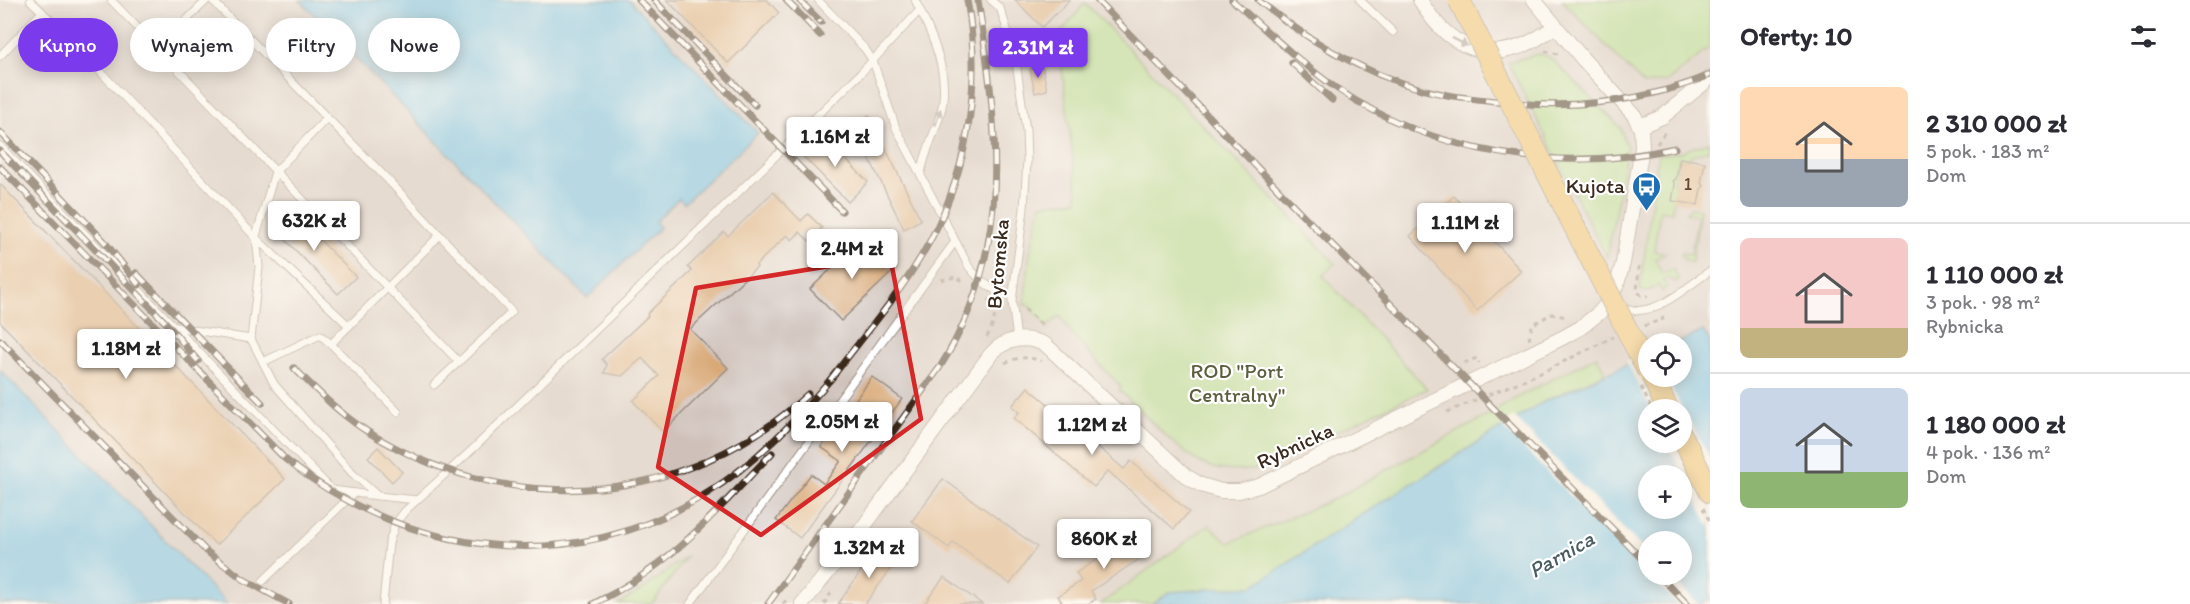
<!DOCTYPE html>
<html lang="pl">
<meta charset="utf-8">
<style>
body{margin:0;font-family:Itim,sans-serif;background:#f7f7f7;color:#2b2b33;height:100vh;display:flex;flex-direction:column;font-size:22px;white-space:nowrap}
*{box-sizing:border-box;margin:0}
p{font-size:20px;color:#7c7c81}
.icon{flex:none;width:33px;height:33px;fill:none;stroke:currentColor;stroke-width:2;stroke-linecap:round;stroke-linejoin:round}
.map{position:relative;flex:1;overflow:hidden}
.side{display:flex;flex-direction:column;background:#fff;width:480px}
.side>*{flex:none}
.banner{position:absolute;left:18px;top:18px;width:570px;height:54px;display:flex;gap:12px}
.controls{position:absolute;left:1638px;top:333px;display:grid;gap:12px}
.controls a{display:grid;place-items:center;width:54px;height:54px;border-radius:50%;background:#fff;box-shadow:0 3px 15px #0003;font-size:30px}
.price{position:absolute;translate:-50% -51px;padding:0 14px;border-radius:6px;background:#fff;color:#222;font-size:20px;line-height:39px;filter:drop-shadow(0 2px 3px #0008)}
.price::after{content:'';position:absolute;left:50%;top:36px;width:18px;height:14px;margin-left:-9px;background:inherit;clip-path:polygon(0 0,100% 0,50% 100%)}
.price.active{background:#7c3aed;color:#fff}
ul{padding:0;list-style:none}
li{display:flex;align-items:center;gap:18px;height:150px;padding:0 30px}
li+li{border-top:2px solid #e1e1e2}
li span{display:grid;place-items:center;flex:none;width:168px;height:120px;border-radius:9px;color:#555}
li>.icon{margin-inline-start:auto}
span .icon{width:72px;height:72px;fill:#fffc;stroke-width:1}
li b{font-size:26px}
h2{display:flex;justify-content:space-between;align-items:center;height:72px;padding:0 30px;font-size:26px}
.chip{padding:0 21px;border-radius:27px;background:#fff;box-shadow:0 3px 15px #0003;font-size:21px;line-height:54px}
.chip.active{background:#7c3aed;color:#fff}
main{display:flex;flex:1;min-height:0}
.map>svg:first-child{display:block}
.industrial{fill:#cfc1ba}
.green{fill:#aad784;stroke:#728051;stroke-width:1.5}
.water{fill:#68bce4;stroke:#527381;stroke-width:1.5;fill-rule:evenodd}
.pier{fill:#f9f0e1}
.building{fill:#d8a775}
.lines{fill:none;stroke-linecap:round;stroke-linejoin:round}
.service-casing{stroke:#9a8d80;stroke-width:9}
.minor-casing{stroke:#9a8d80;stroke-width:16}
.primary-casing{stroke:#9a8d80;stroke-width:23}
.path{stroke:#9a8d80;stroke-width:3;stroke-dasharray:4.5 4.5;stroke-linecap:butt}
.service{stroke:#fff;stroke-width:7}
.minor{stroke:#fff;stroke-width:14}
.primary{stroke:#f2c36a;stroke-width:21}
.rail-casing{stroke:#3b2a1e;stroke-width:7}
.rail{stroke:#fff;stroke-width:4.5;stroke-dasharray:14;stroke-linecap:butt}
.primary-bridge-casing{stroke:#9a8d80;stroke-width:23;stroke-linecap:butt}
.path-bridge{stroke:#9a8d80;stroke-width:3;stroke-dasharray:4.5 4.5;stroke-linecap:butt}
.primary-bridge{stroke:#f2c36a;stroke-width:21}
.oneway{fill:#a79f9a}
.marked{fill:none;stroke:#d62828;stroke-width:4.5;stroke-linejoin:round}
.labels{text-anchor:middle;stroke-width:4.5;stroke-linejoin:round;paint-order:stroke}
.number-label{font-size:18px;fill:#624934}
.poi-label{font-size:21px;fill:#3b2a1e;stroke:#fff;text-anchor:end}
.street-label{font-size:21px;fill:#3b2a1e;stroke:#fff}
.park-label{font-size:21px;fill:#5c5e3d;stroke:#fff}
.water-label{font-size:22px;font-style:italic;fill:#4b5d63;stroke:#fff}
</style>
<main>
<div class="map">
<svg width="1710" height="604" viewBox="0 0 1710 604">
<rect width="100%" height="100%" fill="#fff"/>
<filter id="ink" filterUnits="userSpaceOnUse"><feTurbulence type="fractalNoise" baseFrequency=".0167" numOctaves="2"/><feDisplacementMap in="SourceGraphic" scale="12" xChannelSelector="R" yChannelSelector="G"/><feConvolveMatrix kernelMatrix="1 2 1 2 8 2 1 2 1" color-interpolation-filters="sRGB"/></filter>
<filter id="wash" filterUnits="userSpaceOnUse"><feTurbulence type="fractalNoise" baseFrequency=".008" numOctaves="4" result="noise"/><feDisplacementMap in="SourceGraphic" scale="24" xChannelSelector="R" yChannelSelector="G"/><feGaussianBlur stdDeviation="1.35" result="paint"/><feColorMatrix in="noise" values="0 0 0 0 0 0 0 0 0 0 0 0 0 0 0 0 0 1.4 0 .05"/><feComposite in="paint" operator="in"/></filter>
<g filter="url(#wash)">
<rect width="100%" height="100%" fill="#f9f0e1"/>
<path class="industrial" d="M 0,0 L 300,0 L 587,298 L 660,227 L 655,222 L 679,198 L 684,203 L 758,133 L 629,0 L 1710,0 L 1710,341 L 1703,331 L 1677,343 L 1648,344 L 1648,355 L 1605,373 L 1596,357 L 1518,397 L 1485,417 L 1332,500 L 1229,543 L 1209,526 L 1101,604 L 227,604 L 0,370 Z"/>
<g class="green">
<path d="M 1562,0 L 1710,0 L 1710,47 L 1668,81 L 1644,85 Z"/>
<path d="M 1085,3 L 1335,263 L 1323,276 L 1427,389 L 1254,470 C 1236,471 1220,472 1203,464 C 1179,453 1140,409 1119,390 L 1121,387 L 1073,336 L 1060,316 L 1047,327 L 1028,305 L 1024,305 L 1030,252 L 1041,204 L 1078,200 L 1058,36 Z"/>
<path d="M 1539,54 L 1547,56 L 1554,61 L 1620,127 L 1627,147 L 1607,258 L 1508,62 Z"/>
<path d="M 1710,142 L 1708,150 L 1690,156 L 1689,159 L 1679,158 L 1673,182 L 1675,185 L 1672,212 L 1660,210 L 1654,251 L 1666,253 L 1655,259 L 1662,273 L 1673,269 L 1679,280 L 1675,282 L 1674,280 L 1671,281 L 1668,277 L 1663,280 L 1667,287 L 1662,291 L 1659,285 L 1646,292 L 1642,291 L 1640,289 L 1641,281 L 1658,155 L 1680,152 Z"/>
<path d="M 1691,208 L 1700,209 L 1692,263 L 1684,259 L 1681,253 L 1691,254 L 1698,216 L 1686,213 Z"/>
<path d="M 1597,356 L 1605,373 L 1545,401 L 1382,502 L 1253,586 L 1169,592 L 1153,604 L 1101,604 L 1209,525 L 1229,543 L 1332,500 L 1485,417 L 1518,397 Z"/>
<path d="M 687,556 L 652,604 L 618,604 L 645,588 Z"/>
</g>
<g class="water">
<path d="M 300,0 L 629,0 L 758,133 L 684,203 L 679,198 L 655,222 L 660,227 L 587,298 Z"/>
<path d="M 1703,331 L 1710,341 L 1710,600 L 1703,604 L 1153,604 L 1169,592 L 1253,586 L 1382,502 L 1545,401 L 1648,355 L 1648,376 L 1682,376 L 1682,344 L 1677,343 ZM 1648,410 L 1682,410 L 1682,442 L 1648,442 ZM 1648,476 L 1682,476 L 1682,508 L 1648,508 ZM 1648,542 L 1682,542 L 1682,574 L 1648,574 Z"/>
<path d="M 0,370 L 227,604 L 0,604 Z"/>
</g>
<g class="pier">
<path d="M 1648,352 L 1648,376 L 1665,377 L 1710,458 L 1710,527 L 1667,443 L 1682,442 L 1682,410 L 1651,409 L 1626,361 Z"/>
<path d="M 1514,417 L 1648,554 L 1648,574 L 1669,575 L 1698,604 L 1677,604 L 1501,425 Z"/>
</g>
<g id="blocks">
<g class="building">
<path d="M 667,0 L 767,0 L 779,13 L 728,63 Z"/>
<path d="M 1015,0 L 1070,0 L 1042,27 Z"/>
<path d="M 1042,66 L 1047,90 L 1035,93 L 1030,69 Z"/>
<path d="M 869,115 L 921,220 L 904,229 L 852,123 Z"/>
<path d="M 822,135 L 868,182 L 848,202 L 801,154 Z"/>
<path d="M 1680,158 L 1705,162 L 1701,183 L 1704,186 L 1701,189 L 1698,205 L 1672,201 L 1675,185 L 1673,181 L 1676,179 Z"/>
<path d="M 0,184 L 285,479 L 216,545 L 0,322 Z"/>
<path d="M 773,192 L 801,221 L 808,214 L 822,228 L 809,241 L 800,232 L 792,240 L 787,235 L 756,265 L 757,267 L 690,329 L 728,368 L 663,432 L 633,401 L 659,376 L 642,358 L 622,376 L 604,373 L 607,365 L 602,359 L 648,316 L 647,314 L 692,271 L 688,267 L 709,246 L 724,232 L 728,236 Z"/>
<path d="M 1454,196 L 1521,271 L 1477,311 L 1410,236 Z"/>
<path d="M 290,209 L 356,277 L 338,294 L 272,226 Z"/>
<path d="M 863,239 L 893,271 L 841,321 L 810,289 Z"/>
<path d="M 872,377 L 902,399 L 800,538 L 776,520 L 811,474 L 824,484 L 841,461 L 821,447 Z"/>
<path d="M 1028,387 L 1124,469 L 1131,461 L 1189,512 L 1174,529 L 1108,471 L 1094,487 L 1014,418 L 1019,412 L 1012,406 Z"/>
<path d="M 378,447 L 402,472 L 392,482 L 368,457 Z"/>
<path d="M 943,479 L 1037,547 L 1010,584 L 953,542 L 949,548 L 912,521 Z"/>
<path d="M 1137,533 L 1150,552 L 1091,591 L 1096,599 L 1088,604 L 1063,604 L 1058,596 L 1081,581 L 1076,573 Z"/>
<path d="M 877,548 L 896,562 L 865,604 L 838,604 Z"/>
<path d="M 944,577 L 982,604 L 924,604 Z"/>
</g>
</g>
</g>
<g filter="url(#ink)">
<use href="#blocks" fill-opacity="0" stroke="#9a8d80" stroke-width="1.5"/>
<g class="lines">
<defs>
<g id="service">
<path d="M 30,0 L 71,40 L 256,238 L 349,326"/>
<path d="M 111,0 L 459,362"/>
<path d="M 212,0 L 389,181 L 512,312 L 434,385"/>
<path d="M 818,0 L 865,49 L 873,61 L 896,128 L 969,267 C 980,281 995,293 1012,296"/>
<path d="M 915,0 C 932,34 952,76 940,115 C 934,135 925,152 921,173"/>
<path d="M 991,0 L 1000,8 L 1010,38 L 1017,69 L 1026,130 L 1027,160 L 1024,209 L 1012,301 L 1017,339"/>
<path d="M 1360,0 L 1393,32"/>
<path d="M 157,49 L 207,0"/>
<path d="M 0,56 L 42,12"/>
<path d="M 327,118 L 275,172 L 256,236 L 259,267 L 251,339 L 274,384 L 352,473 L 378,496 L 417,500"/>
<path d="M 0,146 L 332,490 L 378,496"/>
<path d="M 1622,308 C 1653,320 1685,288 1710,271"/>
<path d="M 175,327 L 251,339"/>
<path d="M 263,362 L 320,335 L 331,344"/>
<path d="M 398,412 L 331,344 L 440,235"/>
<path d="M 263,581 L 354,493"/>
<path d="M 383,604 L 389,543 L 395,524 L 405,511 L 475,447 L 783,149 L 861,73 L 920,10"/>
<path d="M 690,604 L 954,243"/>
</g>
<g id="minor">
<path d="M 1420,0 C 1453,57 1503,68 1555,26"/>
<path d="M 1640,126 L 1662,117 L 1710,78"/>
<path d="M 802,604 L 850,545 L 991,354 C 1005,338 1027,335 1046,345 L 1186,476 L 1201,485 L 1221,491 L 1239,491 L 1259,486 L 1564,337 L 1580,328 L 1599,313 L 1607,304 L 1617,284 L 1623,263 L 1642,147 L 1641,129 L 1634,115 L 1582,58 L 1534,0"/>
</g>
<g id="primary">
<path d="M 1652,376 L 1668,410"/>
<path d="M 1682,436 L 1710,492"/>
</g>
</defs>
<use href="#service" class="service-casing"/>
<use href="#minor" class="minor-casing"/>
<use href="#primary" class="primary-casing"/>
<g class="path">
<path d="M 1545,51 L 1558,54"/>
<path d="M 1657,144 L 1665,132"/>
<path d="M 1639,266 L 1637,291 L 1641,295 L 1648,296"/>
<path d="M 941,280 L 955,277 L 966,282"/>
<path d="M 1025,309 L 1044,327"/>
<path d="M 1644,326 L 1663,319 L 1661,315"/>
<path d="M 987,337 C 994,323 999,312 988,299"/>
<path d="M 1529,339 L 1532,325 L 1551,314 L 1567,317"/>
<path d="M 1005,363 C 1017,357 1029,356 1041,361"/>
<path d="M 1464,363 L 1477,358 L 1479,363"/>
<path d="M 1447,412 L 1543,372 L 1613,337"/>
<path d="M 1703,508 L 1710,522"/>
<path d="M 783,604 L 789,597"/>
<path d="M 824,604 L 831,593"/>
</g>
<use href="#service" class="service"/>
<use href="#minor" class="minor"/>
<use href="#primary" class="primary"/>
<defs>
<g id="rail">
<path d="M 639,0 L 842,211"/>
<path d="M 654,0 L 755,105"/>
<path d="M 786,0 L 820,35"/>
<path d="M 799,0 L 821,22"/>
<path d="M 1097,0 L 1298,210 L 1648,565"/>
<path d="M 1232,0 C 1266,30 1299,62 1336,88 C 1435,155 1560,174 1675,148"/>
<path d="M 1258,0 C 1312,44 1377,82 1447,95 C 1463,98 1480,99 1496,101 C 1569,110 1642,103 1710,75"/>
<path d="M 1292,63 L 1332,100"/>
<path d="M 0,132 L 104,241 L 139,285"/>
<path d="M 0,151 L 168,325 L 198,361"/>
<path d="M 0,167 L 285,459 C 407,557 574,579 709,492 C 758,461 798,418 835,374"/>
<path d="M 136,273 L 262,403"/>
<path d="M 0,340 L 206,551 L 243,579 L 289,604"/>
<path d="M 294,368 C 320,394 346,420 378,438 C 517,519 689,505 808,394"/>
<path d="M 830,380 C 861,339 896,299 922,255 C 967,180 983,86 967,0"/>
<path d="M 1658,574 L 1687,604"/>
<path d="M 593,604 C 672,566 713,514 772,453"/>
<path d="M 768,604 L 940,367 C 1014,250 998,129 978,0"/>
</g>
</defs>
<use href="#rail" class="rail-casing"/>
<use href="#rail" class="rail"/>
<defs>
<path id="primary-bridge" d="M 1459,0 L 1648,371"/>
</defs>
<use href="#primary-bridge" class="primary-bridge-casing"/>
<path class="path-bridge" d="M 1641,387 L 1652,410"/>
<use href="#primary-bridge" class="primary-bridge"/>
</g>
<defs><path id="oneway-solid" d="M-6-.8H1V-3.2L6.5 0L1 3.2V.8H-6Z" transform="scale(1.5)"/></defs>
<g class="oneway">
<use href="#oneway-solid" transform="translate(1460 42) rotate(27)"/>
<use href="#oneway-solid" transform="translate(938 117) rotate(-72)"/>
</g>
</g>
<path d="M0 0H1710V604H0ZM 890,256 L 921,419 L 761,535 L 658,467 L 696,288 Z" fill="#f9f0e1" fill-opacity=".55" fill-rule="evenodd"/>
<path class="marked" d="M 890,256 L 921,419 L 761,535 L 658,467 L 696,288 Z"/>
<defs>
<symbol id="bus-pin" viewBox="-11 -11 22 30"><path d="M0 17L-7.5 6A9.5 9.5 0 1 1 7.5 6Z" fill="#1f6fb2" stroke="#fff"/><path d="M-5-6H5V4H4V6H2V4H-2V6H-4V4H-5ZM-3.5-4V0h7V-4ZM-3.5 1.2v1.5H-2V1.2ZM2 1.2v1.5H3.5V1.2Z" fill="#fff"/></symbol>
</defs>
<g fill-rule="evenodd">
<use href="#bus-pin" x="1630" y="170" width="33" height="45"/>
</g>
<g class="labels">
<g class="number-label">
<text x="1688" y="190">1</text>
</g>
<g class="poi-label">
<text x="1625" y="193">Kujota</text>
</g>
<g class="street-label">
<text transform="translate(998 264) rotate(-85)" y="7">Bytomska</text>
<text transform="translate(1295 446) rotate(-25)" y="7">Rybnicka</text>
</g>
<g class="park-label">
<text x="1237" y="378">ROD "Port<tspan x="1237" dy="24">Centralny"</tspan></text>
</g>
<g class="water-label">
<text transform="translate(1561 554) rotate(-30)" y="8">Parnica</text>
</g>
</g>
</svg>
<div class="controls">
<a><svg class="icon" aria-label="locate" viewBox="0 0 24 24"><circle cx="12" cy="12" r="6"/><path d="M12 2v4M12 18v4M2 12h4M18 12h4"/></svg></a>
<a><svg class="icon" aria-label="layers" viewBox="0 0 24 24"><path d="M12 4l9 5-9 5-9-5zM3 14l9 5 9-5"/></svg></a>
<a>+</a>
<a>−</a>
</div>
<b class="price active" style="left:1038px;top:79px">2.31M zł</b>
<b class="price" style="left:835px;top:168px">1.16M zł</b>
<b class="price" style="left:314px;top:252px">632K zł</b>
<b class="price" style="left:1465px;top:254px">1.11M zł</b>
<b class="price" style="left:852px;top:280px">2.4M zł</b>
<b class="price" style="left:126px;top:380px">1.18M zł</b>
<b class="price" style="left:842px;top:453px">2.05M zł</b>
<b class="price" style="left:1092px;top:456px">1.12M zł</b>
<b class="price" style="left:1104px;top:570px">860K zł</b>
<b class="price" style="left:869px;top:579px">1.32M zł</b>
<div class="banner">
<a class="chip active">Kupno</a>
<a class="chip">Wynajem</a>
<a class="chip">Filtry</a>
<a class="chip">Nowe</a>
</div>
</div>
<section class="side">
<h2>Oferty: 10<svg class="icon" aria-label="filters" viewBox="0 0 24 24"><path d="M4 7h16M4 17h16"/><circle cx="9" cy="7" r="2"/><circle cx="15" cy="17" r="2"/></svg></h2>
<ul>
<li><span style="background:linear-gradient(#ffd9b3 60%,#9aa5b1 0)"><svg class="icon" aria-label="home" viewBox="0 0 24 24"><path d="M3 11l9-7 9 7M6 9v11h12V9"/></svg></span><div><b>2 310 000 zł</b><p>5 pok. · 183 m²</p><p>Dom</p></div></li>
<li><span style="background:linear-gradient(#f6c9c9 75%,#c2b280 0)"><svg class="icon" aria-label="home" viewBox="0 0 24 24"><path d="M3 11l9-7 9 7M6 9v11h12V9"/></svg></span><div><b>1 110 000 zł</b><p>3 pok. · 98 m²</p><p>Rybnicka</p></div></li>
<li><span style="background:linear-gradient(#c9d6e8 70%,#8fb573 0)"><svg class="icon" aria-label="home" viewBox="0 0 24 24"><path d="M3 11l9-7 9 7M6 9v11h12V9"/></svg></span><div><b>1 180 000 zł</b><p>4 pok. · 136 m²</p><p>Dom</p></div></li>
</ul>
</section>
</main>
